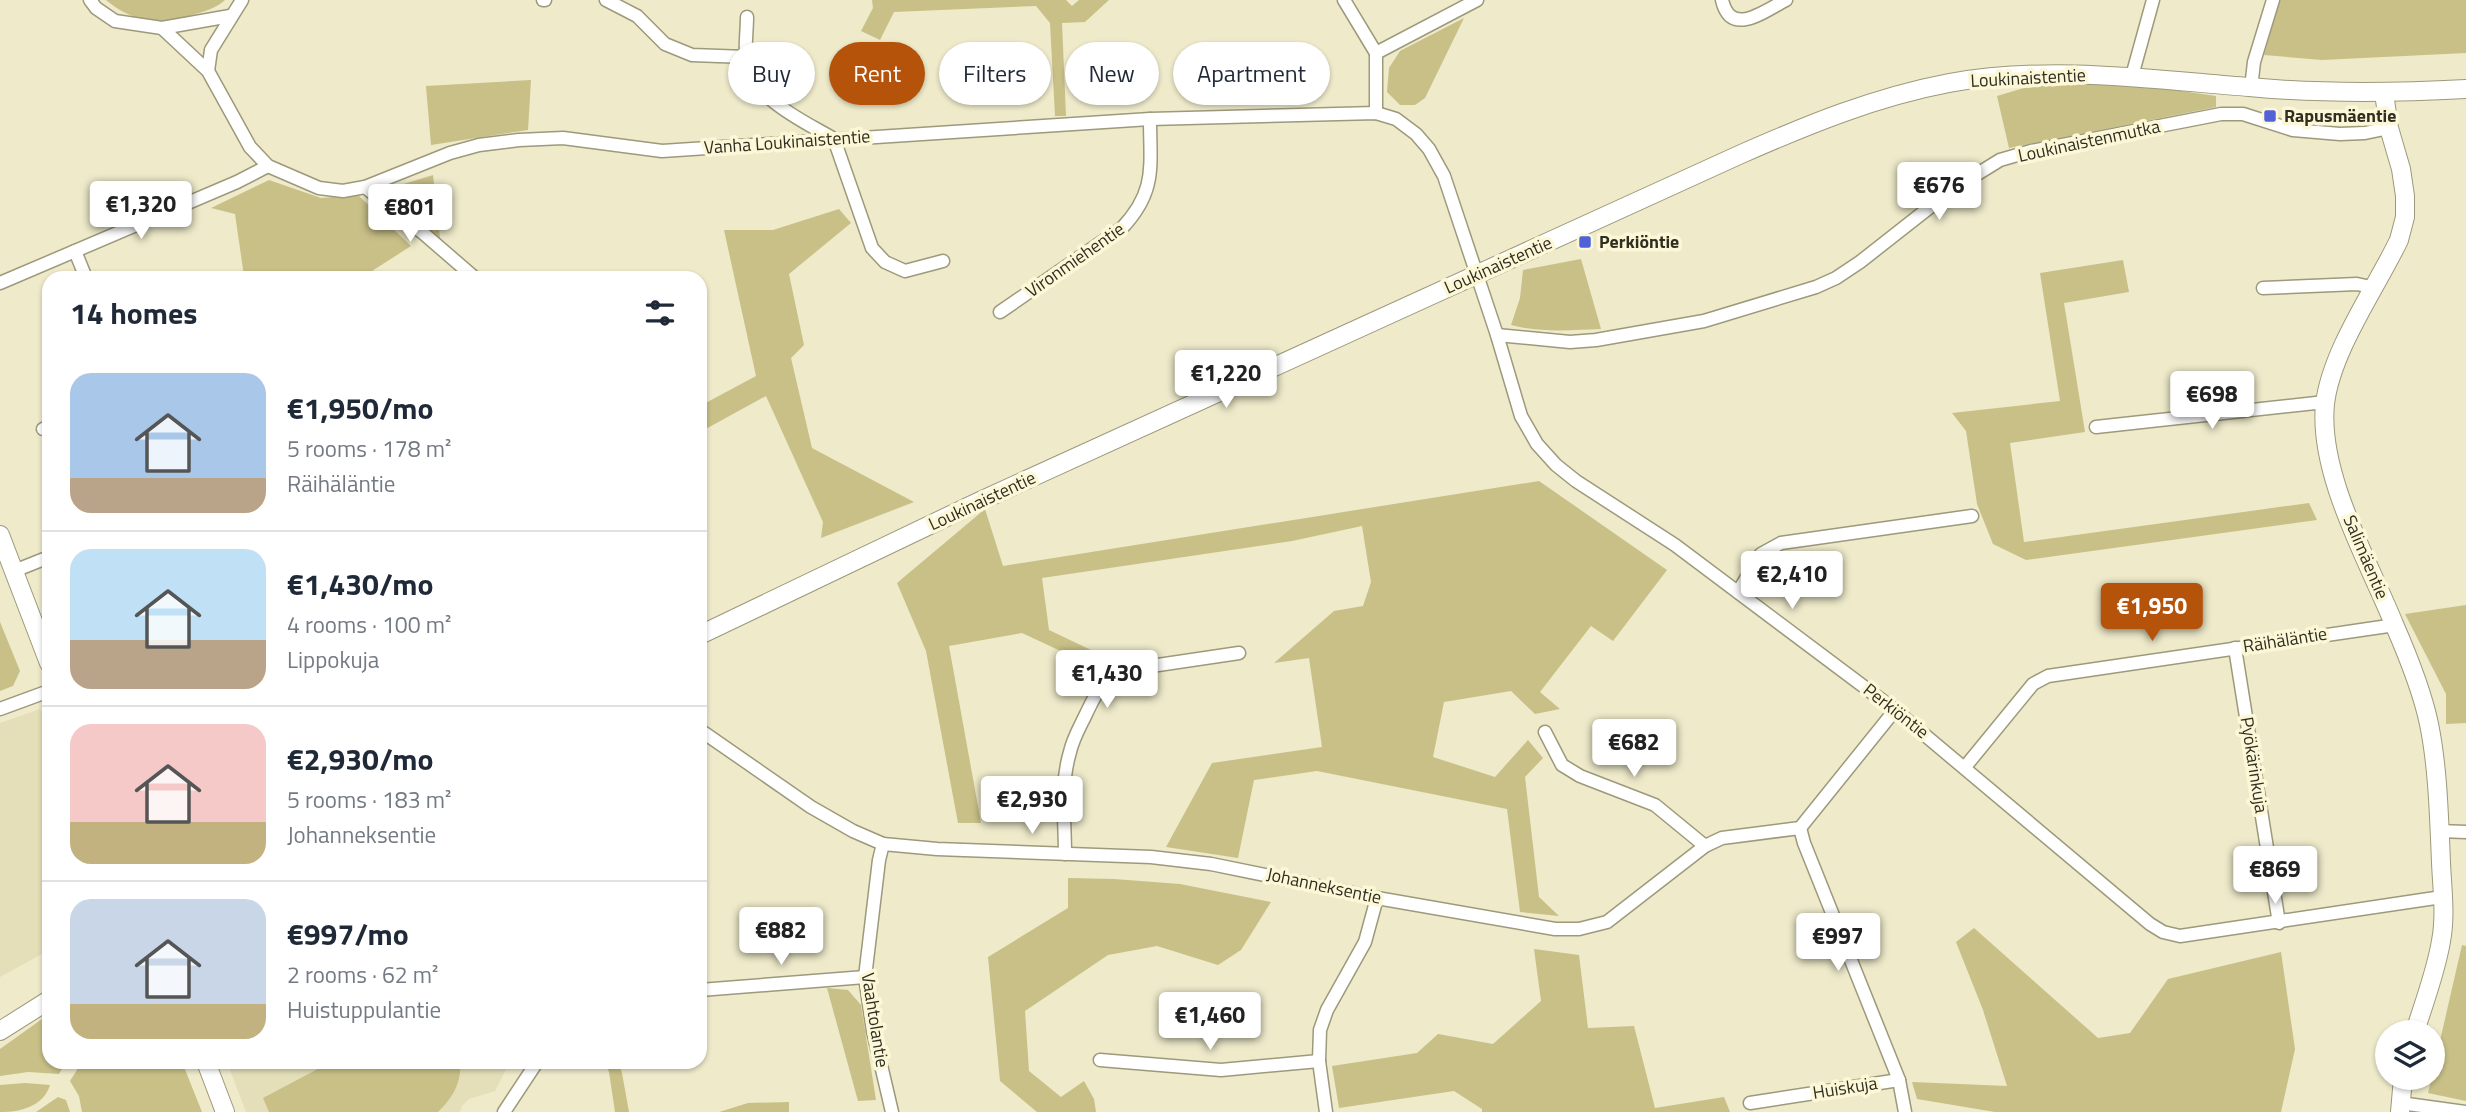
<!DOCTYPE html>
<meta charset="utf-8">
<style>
body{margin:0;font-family:"Titillium Web",sans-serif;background:#f6f6f7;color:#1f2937;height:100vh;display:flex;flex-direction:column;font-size:26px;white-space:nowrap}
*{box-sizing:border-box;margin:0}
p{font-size:23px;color:#747a83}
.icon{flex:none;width:38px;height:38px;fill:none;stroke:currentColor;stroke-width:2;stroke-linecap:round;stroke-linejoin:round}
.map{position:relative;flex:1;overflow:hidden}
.details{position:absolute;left:42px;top:271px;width:665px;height:798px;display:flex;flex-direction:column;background:#fff;border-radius:21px;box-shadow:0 2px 5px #0004}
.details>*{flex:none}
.banner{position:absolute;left:728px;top:42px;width:665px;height:63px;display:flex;gap:14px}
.buttons{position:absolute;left:2375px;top:1020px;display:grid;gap:14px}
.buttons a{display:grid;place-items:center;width:70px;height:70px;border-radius:50%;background:#fff;box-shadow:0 2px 5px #0004;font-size:35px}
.price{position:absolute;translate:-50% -60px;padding:0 16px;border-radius:7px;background:#fff;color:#222;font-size:23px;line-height:46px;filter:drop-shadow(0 2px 4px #0008)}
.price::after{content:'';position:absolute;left:50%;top:42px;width:21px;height:16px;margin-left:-10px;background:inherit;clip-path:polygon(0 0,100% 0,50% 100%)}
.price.current{background:#b45309;color:#fff}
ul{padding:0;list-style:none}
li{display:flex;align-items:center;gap:21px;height:175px;padding:0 28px}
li+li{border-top:2px solid #e0e1e3}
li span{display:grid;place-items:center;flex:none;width:196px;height:140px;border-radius:21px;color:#555}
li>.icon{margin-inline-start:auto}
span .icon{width:84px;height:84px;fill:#fffc;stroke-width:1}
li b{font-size:30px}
h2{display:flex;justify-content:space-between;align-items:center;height:84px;padding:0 28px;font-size:30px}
.pill{padding:0 24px;border-radius:32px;background:#fff;box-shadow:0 2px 5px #0004;font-size:24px;line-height:63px}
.pill.current{background:#b45309;color:#fff}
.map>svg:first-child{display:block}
.built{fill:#e4dfb8}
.green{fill:#c8c087}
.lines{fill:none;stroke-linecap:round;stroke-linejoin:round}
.street-casing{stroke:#9d997b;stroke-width:15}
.secondary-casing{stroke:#9d997b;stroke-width:20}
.street{stroke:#fff;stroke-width:12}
.secondary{stroke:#fff;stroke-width:18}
.poi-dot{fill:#5162d8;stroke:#fcf8d7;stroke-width:2.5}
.labels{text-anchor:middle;stroke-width:7;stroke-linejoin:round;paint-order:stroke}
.street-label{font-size:18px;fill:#302e22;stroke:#fcf8d7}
.poi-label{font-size:18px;font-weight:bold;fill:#302e22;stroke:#fcf8d7;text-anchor:start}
</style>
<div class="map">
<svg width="2466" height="1112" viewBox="0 0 2466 1112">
<rect width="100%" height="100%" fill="#eeeaca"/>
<g class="built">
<path d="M 40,709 L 49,731 L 49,950 L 0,977 L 0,723 Z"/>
<path d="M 227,1062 L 510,1062 L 495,1091 L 469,1099 L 462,1106 L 460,1112 L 246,1112 Z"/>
</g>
<g class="green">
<path d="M 106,0 L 225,0 C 213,13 163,24 145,20 C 129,16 118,10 106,0 Z"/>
<path d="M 872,0 L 1066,0 L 1072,6 L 1079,0 L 1109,0 L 1085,22 L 1062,23 L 1066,116 L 1055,116 L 1050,23 L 1036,6 L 894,12 L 880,40 L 861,31 L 873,8 Z"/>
<path d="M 2280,0 L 2466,0 L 2466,53 L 2322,60 L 2264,55 Z"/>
<path d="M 1464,18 L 1425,98 L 1415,105 L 1400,105 L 1387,92 L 1389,68 L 1400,51 Z"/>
<path d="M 531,80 L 528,130 L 431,145 L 426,86 Z"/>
<path d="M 2041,83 L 2126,83 L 2216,96 L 2216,107 L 2009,148 L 1997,96 Z"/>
<path d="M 433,175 L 440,238 L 381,191 Z"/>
<path d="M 269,180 L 321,198 L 358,195 L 411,246 L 372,271 L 379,278 L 239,278 L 244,276 L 235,214 L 211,208 Z"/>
<path d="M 839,209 L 851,223 L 789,274 L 804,345 L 791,358 L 812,448 L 914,502 L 821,538 L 823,522 L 766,396 L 702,431 L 700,406 L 756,376 L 724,230 L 773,230 Z"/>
<path d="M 1581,259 L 1601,329 C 1571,330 1541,333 1511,325 L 1520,298 L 1523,270 Z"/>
<path d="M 2123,260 L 2129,292 L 2064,303 L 2085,432 L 2010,443 L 2024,542 L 2309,503 L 2317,520 L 2026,560 L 1993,544 L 1977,504 L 1966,431 L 1952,413 L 2060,401 L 2040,273 Z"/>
<path d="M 1539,481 L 1667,570 L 1613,641 L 1591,626 L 1540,692 L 1560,709 L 1535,714 L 1511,691 L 1444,702 L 1433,757 L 1495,777 L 1528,740 L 1543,758 L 1525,777 L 1539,897 L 1559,916 L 1520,912 L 1507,809 L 1317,771 L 1254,780 L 1238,858 L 1166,847 L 1212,763 L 1322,747 L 1309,658 L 1274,663 L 1334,611 L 1363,606 L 1371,582 L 1362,526 L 1292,541 L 1042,578 L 1049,630 L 1112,660 L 1097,668 L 1022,633 L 949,646 L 981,823 L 958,823 L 926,651 L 897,583 L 985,509 L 1003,566 Z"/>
<path d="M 2466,605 L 2466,723 L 2446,724 L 2446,694 L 2405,614 Z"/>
<path d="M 0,622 L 20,671 L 13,686 L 0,691 Z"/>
<path d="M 1068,878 L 1114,879 L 1180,884 L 1271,902 L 1241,950 L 1218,965 L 1157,946 L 1108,955 L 1025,1011 L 1029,1071 L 1061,1097 L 1084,1081 L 1094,1099 L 1096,1112 L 1037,1112 L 1000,1081 L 988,957 L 1068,908 Z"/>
<path d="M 1974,928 L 2098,1038 L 2130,1033 L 2168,979 L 2281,952 L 2295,1049 L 2281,1112 L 1995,1112 L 1917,1099 L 1912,1082 L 2007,1086 L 1983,1010 L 1956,942 Z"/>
<path d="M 2462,945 L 2466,946 L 2466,1101 L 2428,1093 Z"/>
<path d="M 1534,949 L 1579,955 L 1588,1028 L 1634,1026 L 1655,1108 L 1724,1097 L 1730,1112 L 1482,1112 L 1482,1109 L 1454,1091 L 1339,1108 L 1332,1066 L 1417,1053 L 1438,1034 L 1493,1044 L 1541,1001 Z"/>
<path d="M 827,988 L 848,990 L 861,1005 L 876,1100 L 858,1101 Z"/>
<path d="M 49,1014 L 49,1062 L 66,1062 L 59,1074 L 28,1072 L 0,1076 L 0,1049 Z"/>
<path d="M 82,1062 L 182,1062 L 202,1112 L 82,1112 L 79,1096 L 70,1081 Z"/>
<path d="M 331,1062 L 460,1062 C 462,1083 452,1098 438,1112 L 269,1112 L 263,1098 Z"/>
<path d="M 604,1062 L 618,1062 L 622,1073 L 629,1112 L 615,1112 L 609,1072 Z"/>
<path d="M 25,1083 L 50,1085 C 43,1107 20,1112 0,1112 L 0,1085 Z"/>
<path d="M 58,1097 L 66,1100 L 70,1112 L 36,1112 Z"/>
<path d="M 789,1102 L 789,1112 L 719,1112 L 748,1103 Z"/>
</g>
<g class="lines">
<defs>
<g id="street">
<path d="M 90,0 L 96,8 L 115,21 L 162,28 L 208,71 L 250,147 L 268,166 L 319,188 L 343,191 L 365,187 L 450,153 L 479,145 L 519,140 L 563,138 L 662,151 L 1150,119 L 1376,113 L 1396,119 L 1416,134 L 1429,149 L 1444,176 L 1497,335 L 1521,416 L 1537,444 L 1556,465 L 1576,481 L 1675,545 L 1895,710 L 2150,924 L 2163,932 L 2180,936 L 2442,897"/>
<path d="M 543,0 L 545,0"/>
<path d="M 606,0 L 637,16 L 665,44 L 692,55 L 746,57"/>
<path d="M 1344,0 L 1376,53"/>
<path d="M 1722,0 C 1731,38 1764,11 1786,0"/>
<path d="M 747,17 C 747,29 745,43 746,55 C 749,98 802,120 834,139"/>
<path d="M 162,28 L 230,16"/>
<path d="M 208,71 L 211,50 L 242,0"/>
<path d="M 2132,76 L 2153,0"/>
<path d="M 2251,88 L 2254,62 L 2273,0"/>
<path d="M 1376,113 L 1376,53 L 1477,0"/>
<path d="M 834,139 L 872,248 L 885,262 L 905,271 L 943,261"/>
<path d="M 365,187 L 423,233 L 475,278"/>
<path d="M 75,251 L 86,278"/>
<path d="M 0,283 L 237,182 L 268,166"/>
<path d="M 2263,288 L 2357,284 L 2375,288"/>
<path d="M 1000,312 L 1122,228 C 1157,191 1150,166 1150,119"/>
<path d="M 1497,335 L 1570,342 L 1596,340 L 1704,321 L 1816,287 L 1836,278 L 1860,262 L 1953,189 L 2000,160 L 2031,151 L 2221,114 L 2243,114 L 2293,130 L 2340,134 L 2365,133 L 2389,128"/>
<path d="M 2096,427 L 2325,402"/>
<path d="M 43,429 L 49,426"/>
<path d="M 14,571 L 49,557"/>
<path d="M 1738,592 L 1761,554 L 1781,543 L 1972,516"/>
<path d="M 2235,648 L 2279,923"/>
<path d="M 0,709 L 49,691"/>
<path d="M 700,730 L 811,807 L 853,831 L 883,844 L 937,849 L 1151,857 L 1211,864 L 1377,898 L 1555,929 L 1579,929 L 1607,922 L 1705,846 L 1722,838 L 1800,828 L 1895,710"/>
<path d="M 1545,732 L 1562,765 L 1580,776 L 1655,805 L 1705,846"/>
<path d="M 1965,767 L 2033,684 L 2048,676 L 2395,625"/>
<path d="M 1800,828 L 1804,843 L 1899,1080 L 1905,1112"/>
<path d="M 2439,831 L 2466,832"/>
<path d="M 883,844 L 879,860 L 865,977 L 873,1031 L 892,1112"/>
<path d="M 1065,854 C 1065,820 1060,785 1070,752 C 1073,738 1081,725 1087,712 C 1098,689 1104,676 1131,669 L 1239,653"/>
<path d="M 700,990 L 865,977"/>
<path d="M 1100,1060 L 1221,1070 L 1319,1061"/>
<path d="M 1750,1103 L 1899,1080"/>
<path d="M 2400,1103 L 2466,1112"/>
<path d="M 504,1112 L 537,1062"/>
<path d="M 1326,1112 L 1319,1061 L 1320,1030 L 1327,1010 L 1365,942 L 1377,898"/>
</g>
<g id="secondary">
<path d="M 2384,93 L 2389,128 L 2401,169 L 2405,196 L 2405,217 L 2399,240 C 2376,288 2331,351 2325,404 C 2318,474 2368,560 2394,624 C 2408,656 2422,690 2429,724 C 2438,768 2439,817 2441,862 C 2442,888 2446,915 2441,941 C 2436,972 2424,1002 2415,1032"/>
<path d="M 0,535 L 49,663"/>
<path d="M 700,635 L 980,501 L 1739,155 C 1807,125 1875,97 1949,83 C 2049,65 2149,79 2249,87 C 2322,94 2393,93 2466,89"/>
<path d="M 0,1031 L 49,1000"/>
<path d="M 206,1062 L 225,1112"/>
<path d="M 2400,1112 L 2403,1078"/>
</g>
</defs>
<use href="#street" class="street-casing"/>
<use href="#secondary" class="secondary-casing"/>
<use href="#street" class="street"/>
<use href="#secondary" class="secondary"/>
</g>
<g class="poi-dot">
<rect x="2263" y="109" width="14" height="14" rx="3.5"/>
<rect x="1578" y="235" width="14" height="14" rx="3.5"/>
</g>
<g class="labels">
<g class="street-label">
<text transform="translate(2028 78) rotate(-3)" y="6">Loukinaistentie</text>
<text transform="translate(2089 141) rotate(-12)" y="6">Loukinaistenmutka</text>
<text transform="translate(787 142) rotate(-4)" y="6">Vanha Loukinaistentie</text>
<text transform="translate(1075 260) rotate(-35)" y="6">Vironmiehentie</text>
<text transform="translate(1498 265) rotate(-24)" y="6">Loukinaistentie</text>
<text transform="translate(982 501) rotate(-25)" y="6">Loukinaistentie</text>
<text transform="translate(2366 557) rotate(67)" y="6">Salimäentie</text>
<text transform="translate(2285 640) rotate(-9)" y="6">Räihäläntie</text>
<text transform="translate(1896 711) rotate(38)" y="6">Perkiöntie</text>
<text transform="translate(2254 765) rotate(81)" y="6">Pyökärinkuja</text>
<text transform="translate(1324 886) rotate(12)" y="6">Johanneksentie</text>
<text transform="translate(875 1020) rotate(81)" y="6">Vaahtolantie</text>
<text transform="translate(1845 1088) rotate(-9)" y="6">Huiskuja</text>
</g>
<g class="poi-label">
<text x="2284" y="122">Rapusmäentie</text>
<text x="1599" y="248">Perkiöntie</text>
</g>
</g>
</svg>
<div class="buttons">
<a><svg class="icon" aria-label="layers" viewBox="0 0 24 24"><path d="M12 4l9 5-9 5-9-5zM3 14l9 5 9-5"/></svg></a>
</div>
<b class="price" style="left:1939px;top:222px">€676</b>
<b class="price" style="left:141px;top:241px">€1,320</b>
<b class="price" style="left:410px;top:244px">€801</b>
<b class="price" style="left:1226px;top:410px">€1,220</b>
<b class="price" style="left:2212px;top:431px">€698</b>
<b class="price" style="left:1792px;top:611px">€2,410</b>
<b class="price current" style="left:2152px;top:643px">€1,950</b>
<b class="price" style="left:1107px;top:710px">€1,430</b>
<b class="price" style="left:1634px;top:779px">€682</b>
<b class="price" style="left:1032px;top:836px">€2,930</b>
<b class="price" style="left:2275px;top:906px">€869</b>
<b class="price" style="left:781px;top:967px">€882</b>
<b class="price" style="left:1838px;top:973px">€997</b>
<b class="price" style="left:1210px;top:1052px">€1,460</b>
<div class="banner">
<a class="pill">Buy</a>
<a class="pill current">Rent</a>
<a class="pill">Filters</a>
<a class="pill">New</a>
<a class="pill">Apartment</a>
</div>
<section class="details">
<h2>14 homes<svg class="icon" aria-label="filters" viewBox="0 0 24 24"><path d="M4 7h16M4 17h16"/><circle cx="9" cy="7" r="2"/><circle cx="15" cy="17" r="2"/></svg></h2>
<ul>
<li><span style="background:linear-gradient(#a9c7e8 75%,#b9a48a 0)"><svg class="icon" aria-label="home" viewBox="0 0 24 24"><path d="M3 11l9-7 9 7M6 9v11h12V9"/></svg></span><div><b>€1,950/mo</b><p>5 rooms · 178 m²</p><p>Räihäläntie</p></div></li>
<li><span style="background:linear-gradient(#bfe0f5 65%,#b9a48a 0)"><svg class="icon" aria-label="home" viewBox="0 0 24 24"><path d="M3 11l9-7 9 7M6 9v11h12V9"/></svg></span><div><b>€1,430/mo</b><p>4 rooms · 100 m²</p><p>Lippokuja</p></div></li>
<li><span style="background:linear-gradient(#f6c9c9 70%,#c2b280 0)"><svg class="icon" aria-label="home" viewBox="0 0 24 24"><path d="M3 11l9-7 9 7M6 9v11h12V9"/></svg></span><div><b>€2,930/mo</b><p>5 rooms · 183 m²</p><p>Johanneksentie</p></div></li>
<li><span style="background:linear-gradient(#c9d6e8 75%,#c2b280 0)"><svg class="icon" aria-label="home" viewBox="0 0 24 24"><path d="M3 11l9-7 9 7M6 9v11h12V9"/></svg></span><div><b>€997/mo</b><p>2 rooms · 62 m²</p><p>Huistuppulantie</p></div></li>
</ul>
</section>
</div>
